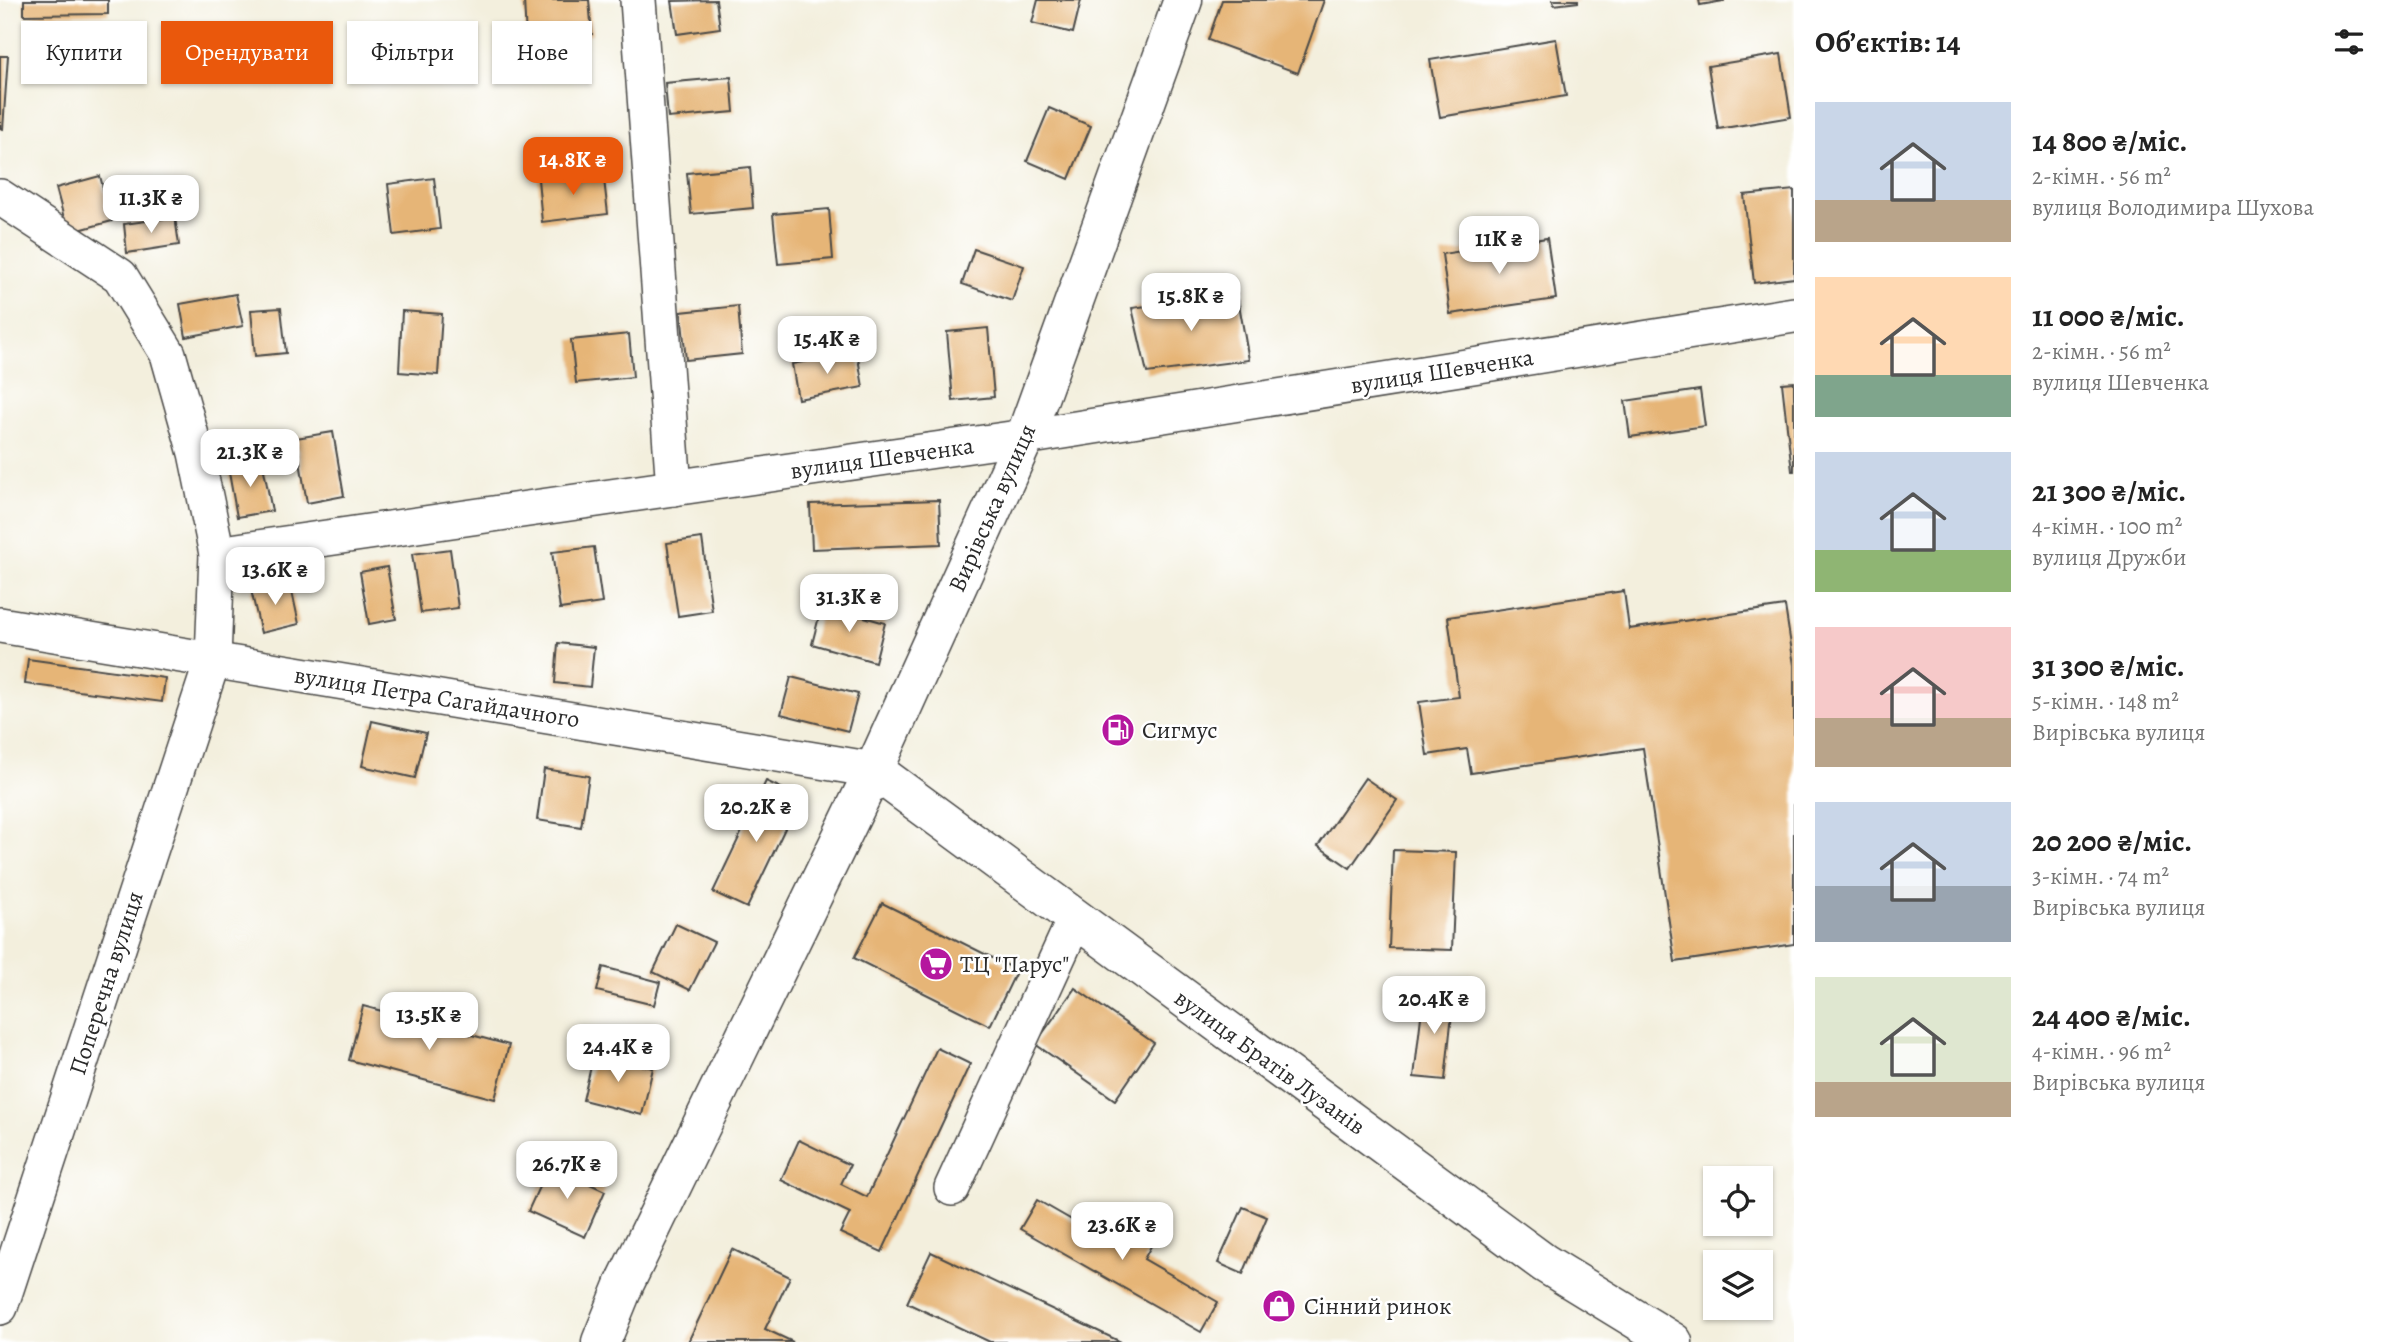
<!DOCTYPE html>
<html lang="uk">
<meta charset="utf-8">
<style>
body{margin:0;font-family:Alegreya,serif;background:#f6f6f6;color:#222;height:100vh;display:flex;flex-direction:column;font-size:26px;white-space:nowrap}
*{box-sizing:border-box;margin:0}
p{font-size:23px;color:#767676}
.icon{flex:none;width:38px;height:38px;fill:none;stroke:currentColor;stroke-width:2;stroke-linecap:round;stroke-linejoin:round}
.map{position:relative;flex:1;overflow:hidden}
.drawer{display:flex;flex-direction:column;background:#fff;width:595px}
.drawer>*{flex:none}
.guide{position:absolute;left:21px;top:21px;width:665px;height:63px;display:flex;gap:14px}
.controls{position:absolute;left:1703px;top:1166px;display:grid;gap:14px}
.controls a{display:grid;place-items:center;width:70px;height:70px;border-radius:0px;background:#fff;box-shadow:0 2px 5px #0004;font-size:35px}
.price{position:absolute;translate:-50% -60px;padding:0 16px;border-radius:14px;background:#fff;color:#222;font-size:23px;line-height:46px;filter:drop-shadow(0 2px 4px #0008)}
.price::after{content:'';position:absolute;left:50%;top:42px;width:21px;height:16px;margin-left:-10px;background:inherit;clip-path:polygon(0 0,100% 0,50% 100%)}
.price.active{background:#ea580c;color:#fff}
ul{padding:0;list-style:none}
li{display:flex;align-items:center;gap:21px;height:175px;padding:0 21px}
li span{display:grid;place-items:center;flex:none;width:196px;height:140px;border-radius:0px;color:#555}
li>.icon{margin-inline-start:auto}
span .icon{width:84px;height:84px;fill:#fffc;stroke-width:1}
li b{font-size:30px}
h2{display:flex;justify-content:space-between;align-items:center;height:84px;padding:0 21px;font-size:30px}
.chip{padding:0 24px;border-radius:0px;background:#fff;box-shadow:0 2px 5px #0004;font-size:24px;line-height:63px}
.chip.active{background:#ea580c;color:#fff}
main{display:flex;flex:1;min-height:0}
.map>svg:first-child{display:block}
.building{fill:#e6b577}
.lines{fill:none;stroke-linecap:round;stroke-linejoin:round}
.minor-casing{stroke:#494846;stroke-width:38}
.secondary-casing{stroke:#494846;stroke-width:41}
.minor{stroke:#fff;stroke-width:35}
.secondary{stroke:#fff;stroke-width:38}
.labels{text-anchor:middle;stroke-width:5;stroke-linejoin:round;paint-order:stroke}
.street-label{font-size:24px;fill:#2b2b2b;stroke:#fff}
.poi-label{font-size:24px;fill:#2b2b2b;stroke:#fff;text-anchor:start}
</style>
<main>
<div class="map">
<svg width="1794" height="1342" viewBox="0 0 1794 1342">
<rect width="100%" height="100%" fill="#fff"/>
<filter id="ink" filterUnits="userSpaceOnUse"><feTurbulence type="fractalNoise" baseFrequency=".0143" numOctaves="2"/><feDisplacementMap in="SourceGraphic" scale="14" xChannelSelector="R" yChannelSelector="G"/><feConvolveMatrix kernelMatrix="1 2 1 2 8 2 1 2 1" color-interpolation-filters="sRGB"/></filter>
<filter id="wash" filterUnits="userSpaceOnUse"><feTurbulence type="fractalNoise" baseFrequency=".00686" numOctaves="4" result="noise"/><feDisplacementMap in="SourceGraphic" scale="28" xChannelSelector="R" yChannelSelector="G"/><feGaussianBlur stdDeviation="1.57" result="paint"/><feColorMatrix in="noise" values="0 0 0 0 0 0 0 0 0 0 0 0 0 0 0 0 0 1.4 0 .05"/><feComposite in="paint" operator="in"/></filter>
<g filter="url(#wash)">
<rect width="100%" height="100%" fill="#f3efdd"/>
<g id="blocks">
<g class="building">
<path d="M 24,0 L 108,0 L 108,14 L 24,15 Z"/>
<path d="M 524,0 L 589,0 L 592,34 L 526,38 Z"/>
<path d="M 716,0 L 720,28 L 677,34 L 672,1 Z"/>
<path d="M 1038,0 L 1081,0 L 1073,33 L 1032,23 Z"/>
<path d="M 1222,0 L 1324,0 L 1298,73 L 1208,40 Z"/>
<path d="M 1553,0 L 1578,0 L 1578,2 L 1554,5 Z"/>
<path d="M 1699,0 L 1724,0 L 1724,1 L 1700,5 Z"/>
<path d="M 1556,39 L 1566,96 L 1440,117 L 1430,60 Z"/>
<path d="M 1781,54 L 1791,117 L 1718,129 L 1708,66 Z"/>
<path d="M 0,56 L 8,56 L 3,129 L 0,128 Z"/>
<path d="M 731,77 L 734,112 L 668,118 L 665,83 Z"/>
<path d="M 1049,108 L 1091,126 L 1069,179 L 1027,161 Z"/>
<path d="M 750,167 L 753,208 L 691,214 L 687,173 Z"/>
<path d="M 603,171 L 608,214 L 542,222 L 538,179 Z"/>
<path d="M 100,176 L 112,221 L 68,233 L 56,188 Z"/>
<path d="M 434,178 L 440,229 L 394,235 L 388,184 Z"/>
<path d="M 1794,190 L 1794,278 L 1754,283 L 1744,195 Z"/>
<path d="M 829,209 L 833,259 L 778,264 L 773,214 Z"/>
<path d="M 175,217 L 179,245 L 127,253 L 124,224 Z"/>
<path d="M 1547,238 L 1556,299 L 1450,314 L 1442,254 Z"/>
<path d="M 974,249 L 1024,266 L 1012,301 L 962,284 Z"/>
<path d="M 1237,293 L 1249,360 L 1147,373 L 1132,308 Z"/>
<path d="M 236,294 L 243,326 L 186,337 L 180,304 Z"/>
<path d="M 738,306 L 742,354 L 686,360 L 681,312 Z"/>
<path d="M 281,308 L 286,353 L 255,356 L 251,310 Z"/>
<path d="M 402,311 L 442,314 L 438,375 L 399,372 Z"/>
<path d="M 988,328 L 994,397 L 953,401 L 947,332 Z"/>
<path d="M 629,334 L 633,377 L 576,383 L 571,340 Z"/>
<path d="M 857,352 L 863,387 L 798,399 L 792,364 Z"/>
<path d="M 1794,382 L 1794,471 L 1792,471 L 1782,383 Z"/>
<path d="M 1700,390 L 1705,426 L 1630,437 L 1625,401 Z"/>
<path d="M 333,432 L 344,496 L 307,503 L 296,438 Z"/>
<path d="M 262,460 L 272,511 L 237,517 L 228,467 Z"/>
<path d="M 939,500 L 941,544 L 812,549 L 810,504 Z"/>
<path d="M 702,538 L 712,611 L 678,616 L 667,543 Z"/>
<path d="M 594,547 L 602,603 L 560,609 L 552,552 Z"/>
<path d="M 450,549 L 458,608 L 421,613 L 412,554 Z"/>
<path d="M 387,567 L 396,619 L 369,624 L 360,572 Z"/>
<path d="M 290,582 L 299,624 L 261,633 L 251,590 Z"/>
<path d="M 1624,591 L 1629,629 L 1785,606 L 1794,665 L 1794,944 L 1675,962 L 1643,748 L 1471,773 L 1467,749 L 1427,755 L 1419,702 L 1459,697 L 1448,617 Z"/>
<path d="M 822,605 L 885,623 L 875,662 L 812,644 Z"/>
<path d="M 558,643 L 594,647 L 590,687 L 555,683 Z"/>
<path d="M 28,659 L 165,678 L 162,702 L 25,684 Z"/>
<path d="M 791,677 L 858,694 L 848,731 L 781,714 Z"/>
<path d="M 372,721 L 426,733 L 415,778 L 362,766 Z"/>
<path d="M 544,769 L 589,776 L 581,827 L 537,820 Z"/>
<path d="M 1365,778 L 1397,800 L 1350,868 L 1318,846 Z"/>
<path d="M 766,781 L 800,797 L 747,908 L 713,892 Z"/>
<path d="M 1393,850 L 1456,852 L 1452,950 L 1389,948 Z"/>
<path d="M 882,903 L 1017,970 L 990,1026 L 854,958 Z"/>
<path d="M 676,924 L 714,942 L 690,990 L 653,972 Z"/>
<path d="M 603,967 L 660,982 L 654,1005 L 597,991 Z"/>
<path d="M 1075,988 L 1154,1043 L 1115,1100 L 1035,1044 Z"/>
<path d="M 1424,991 L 1454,994 L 1445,1080 L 1414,1077 Z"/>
<path d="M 363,1006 L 509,1045 L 495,1099 L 349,1060 Z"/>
<path d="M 937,1048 L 970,1064 L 882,1252 L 840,1233 L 850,1213 L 781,1180 L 799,1140 L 850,1165 L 841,1184 L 867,1197 Z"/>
<path d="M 594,1054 L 653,1068 L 642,1115 L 583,1100 Z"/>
<path d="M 549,1165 L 605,1191 L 585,1237 L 528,1211 Z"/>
<path d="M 1037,1200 L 1105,1239 L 1119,1213 L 1157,1235 L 1144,1259 L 1218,1302 L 1201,1332 L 1020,1229 Z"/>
<path d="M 1243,1207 L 1267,1217 L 1243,1274 L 1218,1263 Z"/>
<path d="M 732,1249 L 790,1277 L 765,1329 L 793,1342 L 688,1342 Z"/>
<path d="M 931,1252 L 1121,1342 L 990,1342 L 907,1303 Z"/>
</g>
</g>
</g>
<g filter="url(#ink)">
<use href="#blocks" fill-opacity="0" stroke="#494846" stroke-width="2"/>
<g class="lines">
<defs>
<g id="minor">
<path d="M 638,0 L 674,488"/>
<path d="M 0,197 L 120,276 L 168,354 L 196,453 L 217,554 L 213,659 L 0,1307"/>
<path d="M 217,554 L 1025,437 L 1794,315"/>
<path d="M 0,625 L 874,770"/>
<path d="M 952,1188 L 1075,919"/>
</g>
<g id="secondary">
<path d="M 874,770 L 1544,1263 L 1673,1342"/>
<path d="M 601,1342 L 625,1283 L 874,770 L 1025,437 L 1183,0"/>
</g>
</defs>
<use href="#minor" class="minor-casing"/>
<use href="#secondary" class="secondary-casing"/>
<use href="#minor" class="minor"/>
<use href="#secondary" class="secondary"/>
</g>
</g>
<defs>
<symbol id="fuel-disc" viewBox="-11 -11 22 22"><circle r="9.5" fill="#b5179e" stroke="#fff"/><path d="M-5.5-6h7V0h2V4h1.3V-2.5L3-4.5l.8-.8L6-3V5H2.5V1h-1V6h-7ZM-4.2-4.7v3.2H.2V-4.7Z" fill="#fff"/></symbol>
<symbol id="supermarket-disc" viewBox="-11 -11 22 22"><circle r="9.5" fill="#b5179e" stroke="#fff"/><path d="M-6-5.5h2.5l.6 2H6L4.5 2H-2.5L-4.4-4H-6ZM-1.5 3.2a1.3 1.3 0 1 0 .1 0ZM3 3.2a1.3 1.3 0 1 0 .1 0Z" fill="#fff"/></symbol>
<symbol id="shop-disc" viewBox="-11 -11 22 22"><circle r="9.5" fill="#b5179e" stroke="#fff"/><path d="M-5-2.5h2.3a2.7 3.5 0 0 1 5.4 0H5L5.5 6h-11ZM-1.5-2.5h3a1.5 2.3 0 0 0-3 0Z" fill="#fff"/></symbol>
</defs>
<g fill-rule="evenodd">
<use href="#fuel-disc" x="1099" y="711" width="38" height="38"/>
<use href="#supermarket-disc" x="917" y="945" width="38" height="38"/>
<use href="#shop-disc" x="1260" y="1287" width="38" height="38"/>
</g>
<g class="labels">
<g class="street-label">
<text transform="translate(1442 371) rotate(-9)" y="8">вулиця Шевченка</text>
<text transform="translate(882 458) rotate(-8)" y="8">вулиця Шевченка</text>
<text transform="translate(992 508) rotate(-66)" y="8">Вирівська вулиця</text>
<text transform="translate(437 697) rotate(9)" y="8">вулиця Петра Сагайдачного</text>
<text transform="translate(106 983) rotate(-72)" y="8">Поперечна вулиця</text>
<text transform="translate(1270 1062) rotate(36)" y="8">вулиця Братів Лузанів</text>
</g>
<g class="poi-label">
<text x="1142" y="738">Сигмус</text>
<text x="960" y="972">ТЦ "Парус"</text>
<text x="1304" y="1314">Сінний ринок</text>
</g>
</g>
</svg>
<div class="controls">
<a><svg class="icon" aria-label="locate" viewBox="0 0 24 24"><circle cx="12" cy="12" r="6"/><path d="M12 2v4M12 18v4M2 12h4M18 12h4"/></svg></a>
<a><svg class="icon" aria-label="layers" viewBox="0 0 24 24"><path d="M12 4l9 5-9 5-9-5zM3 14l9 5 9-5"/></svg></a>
</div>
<b class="price active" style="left:573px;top:197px">14.8K ₴</b>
<b class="price" style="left:151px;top:235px">11.3K ₴</b>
<b class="price" style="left:1499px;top:276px">11K ₴</b>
<b class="price" style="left:1191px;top:333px">15.8K ₴</b>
<b class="price" style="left:827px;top:376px">15.4K ₴</b>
<b class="price" style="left:250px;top:489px">21.3K ₴</b>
<b class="price" style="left:275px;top:607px">13.6K ₴</b>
<b class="price" style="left:849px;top:634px">31.3K ₴</b>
<b class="price" style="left:756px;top:844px">20.2K ₴</b>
<b class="price" style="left:1434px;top:1036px">20.4K ₴</b>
<b class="price" style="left:429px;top:1052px">13.5K ₴</b>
<b class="price" style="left:618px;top:1084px">24.4K ₴</b>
<b class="price" style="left:567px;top:1201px">26.7K ₴</b>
<b class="price" style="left:1122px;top:1262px">23.6K ₴</b>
<div class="guide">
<a class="chip">Купити</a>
<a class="chip active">Орендувати</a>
<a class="chip">Фільтри</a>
<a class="chip">Нове</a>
</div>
</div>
<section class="drawer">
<h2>Об’єктів: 14<svg class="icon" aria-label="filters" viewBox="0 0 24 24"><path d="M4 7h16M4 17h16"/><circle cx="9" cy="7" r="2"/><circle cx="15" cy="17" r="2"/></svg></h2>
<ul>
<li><span style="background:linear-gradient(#c9d6e8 70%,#b9a48a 0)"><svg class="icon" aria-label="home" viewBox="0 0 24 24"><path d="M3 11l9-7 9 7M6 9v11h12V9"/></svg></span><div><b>14 800 ₴/міс.</b><p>2-кімн. · 56 m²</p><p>вулиця Володимира Шухова</p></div></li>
<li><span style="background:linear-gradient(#ffd9b3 70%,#7fa58c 0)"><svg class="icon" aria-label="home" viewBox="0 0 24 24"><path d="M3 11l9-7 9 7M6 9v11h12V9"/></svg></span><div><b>11 000 ₴/міс.</b><p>2-кімн. · 56 m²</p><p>вулиця Шевченка</p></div></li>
<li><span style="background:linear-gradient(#c9d6e8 70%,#8fb573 0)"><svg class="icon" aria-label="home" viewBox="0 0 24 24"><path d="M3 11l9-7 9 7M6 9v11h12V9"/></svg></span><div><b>21 300 ₴/міс.</b><p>4-кімн. · 100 m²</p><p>вулиця Дружби</p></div></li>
<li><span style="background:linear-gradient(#f6c9c9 65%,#b9a48a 0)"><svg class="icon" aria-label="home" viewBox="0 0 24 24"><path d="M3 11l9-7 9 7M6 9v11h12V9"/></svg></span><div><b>31 300 ₴/міс.</b><p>5-кімн. · 148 m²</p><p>Вирівська вулиця</p></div></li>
<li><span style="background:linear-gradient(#c9d6e8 60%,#9aa5b1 0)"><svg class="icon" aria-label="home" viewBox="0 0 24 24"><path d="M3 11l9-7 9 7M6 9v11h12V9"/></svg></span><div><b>20 200 ₴/міс.</b><p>3-кімн. · 74 m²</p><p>Вирівська вулиця</p></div></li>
<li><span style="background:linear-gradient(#dfe7d0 75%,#b9a48a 0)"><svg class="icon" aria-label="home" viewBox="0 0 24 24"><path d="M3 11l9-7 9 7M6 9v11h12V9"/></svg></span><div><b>24 400 ₴/міс.</b><p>4-кімн. · 96 m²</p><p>Вирівська вулиця</p></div></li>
</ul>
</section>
</main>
